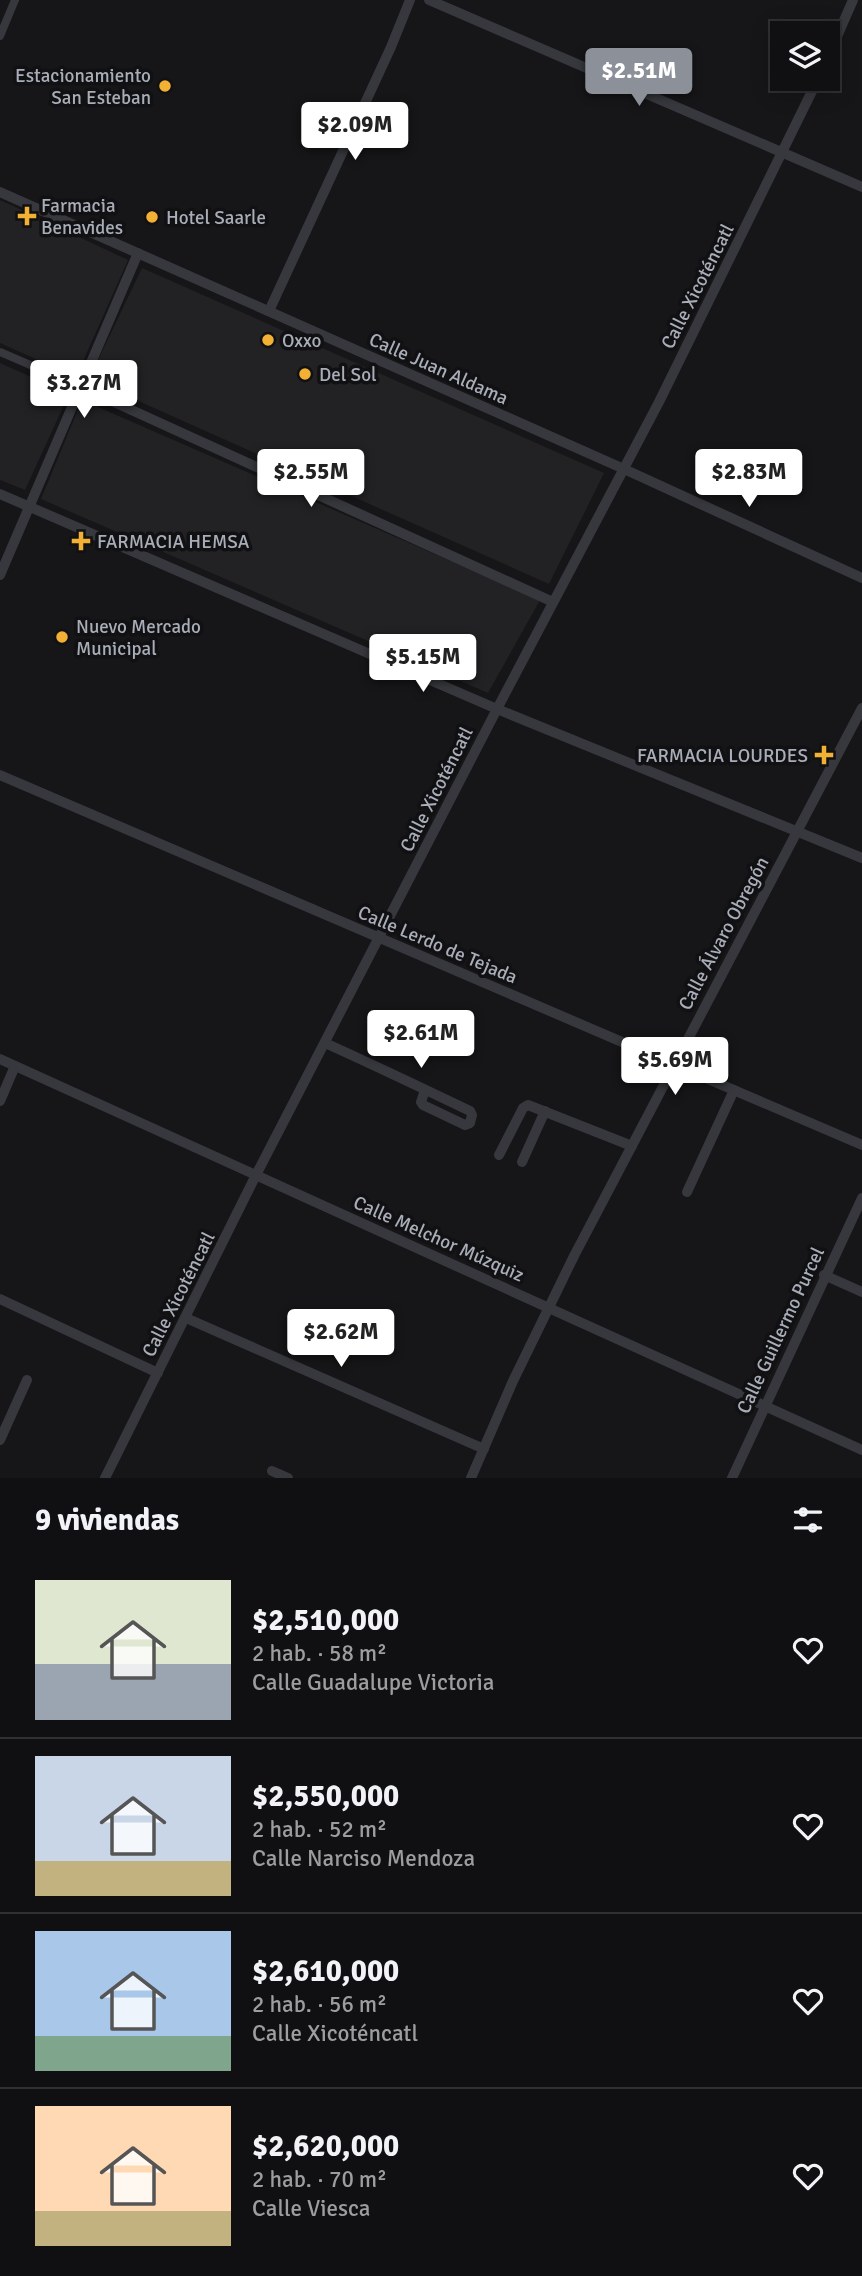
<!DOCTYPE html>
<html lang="es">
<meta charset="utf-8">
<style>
body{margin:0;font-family:Signika,sans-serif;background:#1e1e20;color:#f1f3f6;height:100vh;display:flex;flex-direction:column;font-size:26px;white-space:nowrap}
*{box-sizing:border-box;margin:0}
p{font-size:23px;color:#9c9d9f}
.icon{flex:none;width:38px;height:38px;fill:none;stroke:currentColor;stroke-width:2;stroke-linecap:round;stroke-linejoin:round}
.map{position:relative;height:1478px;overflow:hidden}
.panel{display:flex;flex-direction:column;background:#101012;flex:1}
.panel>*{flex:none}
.buttons{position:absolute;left:770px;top:21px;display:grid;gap:14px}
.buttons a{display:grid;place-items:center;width:70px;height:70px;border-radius:0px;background:#101012;box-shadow:0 4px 18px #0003,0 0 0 2px #303032;font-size:35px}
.price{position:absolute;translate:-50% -60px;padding:0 16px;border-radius:7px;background:#fff;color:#222;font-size:23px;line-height:46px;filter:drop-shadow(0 2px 4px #0008)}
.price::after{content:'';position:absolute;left:50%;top:42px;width:21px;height:16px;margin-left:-10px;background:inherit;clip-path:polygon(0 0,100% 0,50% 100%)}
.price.current{background:#8c9099;color:#fff}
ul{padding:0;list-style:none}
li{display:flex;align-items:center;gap:21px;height:175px;padding:0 35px}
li+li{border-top:2px solid #303032}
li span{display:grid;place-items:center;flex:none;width:196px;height:140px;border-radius:0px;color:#555}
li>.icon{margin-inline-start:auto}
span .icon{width:84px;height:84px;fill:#fffc;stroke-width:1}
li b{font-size:30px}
h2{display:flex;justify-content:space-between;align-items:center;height:84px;padding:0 35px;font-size:30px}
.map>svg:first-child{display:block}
.built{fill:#222225}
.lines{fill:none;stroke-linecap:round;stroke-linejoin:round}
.pedestrian{stroke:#37383d;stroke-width:8}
.minor{stroke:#37383d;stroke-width:10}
.poi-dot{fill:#f2b134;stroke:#111113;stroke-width:2.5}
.labels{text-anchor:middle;stroke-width:7;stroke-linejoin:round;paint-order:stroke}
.poi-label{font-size:19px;fill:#a8adb8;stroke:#111113;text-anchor:start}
.street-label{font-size:19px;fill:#a8adb8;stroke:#111113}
</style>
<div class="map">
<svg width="862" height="1478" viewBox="0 0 862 1478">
<rect width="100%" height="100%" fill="#161618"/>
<g class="built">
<path d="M 0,200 L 128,260 L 76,377 L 0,343 Z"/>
<path d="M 142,268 L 604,473 L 549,584 L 89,379 Z"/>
<path d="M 0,363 L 69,394 L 25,490 L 0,480 Z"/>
<path d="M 82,400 L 540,600 L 488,693 L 41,499 Z"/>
</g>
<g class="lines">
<g class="pedestrian">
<path d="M 0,36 L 15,0"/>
<path d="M 0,352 L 81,387"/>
</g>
<g class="minor">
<path d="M 429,0 L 862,187"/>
<path d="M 828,57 L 853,0"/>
<path d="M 0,192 L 624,469 L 862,578"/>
<path d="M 269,311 L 391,47 L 410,0"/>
<path d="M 81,387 L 553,602"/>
<path d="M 0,494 L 497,709 L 862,858"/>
<path d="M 0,575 L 138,253"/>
<path d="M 0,775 L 862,1145"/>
<path d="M 325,1043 C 374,1065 422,1088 470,1111 L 472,1115 L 470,1123 L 465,1125 L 423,1105 L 421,1102 L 425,1090"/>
<path d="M 0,1059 L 862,1450"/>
<path d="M 0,1101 L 15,1066"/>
<path d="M 499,1155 L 523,1108 L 528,1105 L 632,1146"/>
<path d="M 522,1162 L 545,1111"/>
<path d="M 687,1192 L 734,1090"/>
<path d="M 824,1275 L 862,1292"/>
<path d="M 0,1299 L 158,1373"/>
<path d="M 186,1318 L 484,1449"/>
<path d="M 0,1440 L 27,1380"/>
<path d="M 272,1471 L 288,1478"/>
<path d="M 105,1478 L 256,1175 L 497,709 L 659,402 L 818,79"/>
<path d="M 471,1478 L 513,1381 L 574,1256 L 862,708"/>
<path d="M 732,1478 L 862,1198"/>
</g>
</g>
<g class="poi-dot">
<circle cx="165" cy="86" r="7"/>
<path d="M23.5 205.5h7v7h7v7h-7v7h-7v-7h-7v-7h7z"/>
<circle cx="152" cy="217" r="7"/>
<circle cx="268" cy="340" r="7"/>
<circle cx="305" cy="374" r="7"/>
<path d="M77.5 530.5h7v7h7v7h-7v7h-7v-7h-7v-7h7z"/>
<circle cx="62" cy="637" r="7"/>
<path d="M820.5 744.5h7v7h7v7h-7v7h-7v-7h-7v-7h7z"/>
</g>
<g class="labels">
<g class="poi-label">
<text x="151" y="82" text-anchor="end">Estacionamiento<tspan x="151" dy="22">San Esteban</tspan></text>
<text x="41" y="212">Farmacia<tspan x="41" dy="22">Benavides</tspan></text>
<text x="166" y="224">Hotel Saarle</text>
<text x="282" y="347">Oxxo</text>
<text x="319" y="381">Del Sol</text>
<text x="97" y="548">FARMACIA HEMSA</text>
<text x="76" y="633">Nuevo Mercado<tspan x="76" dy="22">Municipal</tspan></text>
<text x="808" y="762" text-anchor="end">FARMACIA LOURDES</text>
</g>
<g class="street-label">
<text transform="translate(697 286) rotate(-63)" y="7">Calle Xicoténcatl</text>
<text transform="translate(439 368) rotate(24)" y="7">Calle Juan Aldama</text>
<text transform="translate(436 789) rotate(-63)" y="7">Calle Xicoténcatl</text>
<text transform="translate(723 933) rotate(-62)" y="7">Calle Álvaro Obregón</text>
<text transform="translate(438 944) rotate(23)" y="7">Calle Lerdo de Tejada</text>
<text transform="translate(439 1238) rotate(24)" y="7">Calle Melchor Múzquiz</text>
<text transform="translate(178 1294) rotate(-63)" y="7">Calle Xicoténcatl</text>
<text transform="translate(780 1330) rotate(-65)" y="7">Calle Guillermo Purcel</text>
</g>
</g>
</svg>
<div class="buttons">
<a><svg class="icon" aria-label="layers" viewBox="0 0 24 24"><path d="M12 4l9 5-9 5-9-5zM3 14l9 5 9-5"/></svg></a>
</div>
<b class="price current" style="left:639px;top:108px">$2.51M</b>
<b class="price" style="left:355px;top:162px">$2.09M</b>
<b class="price" style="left:84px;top:420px">$3.27M</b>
<b class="price" style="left:311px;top:509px">$2.55M</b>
<b class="price" style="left:749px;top:509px">$2.83M</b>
<b class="price" style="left:423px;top:694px">$5.15M</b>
<b class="price" style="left:421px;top:1070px">$2.61M</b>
<b class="price" style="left:675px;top:1097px">$5.69M</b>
<b class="price" style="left:341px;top:1369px">$2.62M</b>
</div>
<section class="panel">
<h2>9 viviendas<svg class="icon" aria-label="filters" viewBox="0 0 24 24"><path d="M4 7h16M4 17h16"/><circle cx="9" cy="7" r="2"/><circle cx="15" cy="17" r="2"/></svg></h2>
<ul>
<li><span style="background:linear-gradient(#dfe7d0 60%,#9aa5b1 0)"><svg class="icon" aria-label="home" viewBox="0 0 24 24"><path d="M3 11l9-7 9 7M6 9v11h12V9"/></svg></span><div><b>$2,510,000</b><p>2 hab. · 58 m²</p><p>Calle Guadalupe Victoria</p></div><svg class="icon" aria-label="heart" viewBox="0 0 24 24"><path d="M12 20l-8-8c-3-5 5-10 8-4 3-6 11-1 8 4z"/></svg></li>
<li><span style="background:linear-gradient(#c9d6e8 75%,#c2b280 0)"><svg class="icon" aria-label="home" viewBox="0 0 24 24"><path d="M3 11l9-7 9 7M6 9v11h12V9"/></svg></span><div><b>$2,550,000</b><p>2 hab. · 52 m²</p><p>Calle Narciso Mendoza</p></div><svg class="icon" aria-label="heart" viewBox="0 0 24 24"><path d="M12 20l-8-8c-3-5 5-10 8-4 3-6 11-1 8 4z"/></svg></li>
<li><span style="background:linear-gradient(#a9c7e8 75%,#7fa58c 0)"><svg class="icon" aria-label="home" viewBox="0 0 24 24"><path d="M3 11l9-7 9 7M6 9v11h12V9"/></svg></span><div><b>$2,610,000</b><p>2 hab. · 56 m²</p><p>Calle Xicoténcatl</p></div><svg class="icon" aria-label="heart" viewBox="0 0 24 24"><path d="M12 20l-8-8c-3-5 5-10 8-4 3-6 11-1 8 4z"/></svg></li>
<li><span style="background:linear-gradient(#ffd9b3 75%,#c2b280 0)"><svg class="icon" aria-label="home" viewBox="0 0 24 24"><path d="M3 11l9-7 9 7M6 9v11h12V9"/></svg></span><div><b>$2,620,000</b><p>2 hab. · 70 m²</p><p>Calle Viesca</p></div><svg class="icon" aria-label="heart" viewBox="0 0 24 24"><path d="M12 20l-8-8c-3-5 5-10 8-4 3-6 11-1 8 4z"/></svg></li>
</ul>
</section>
